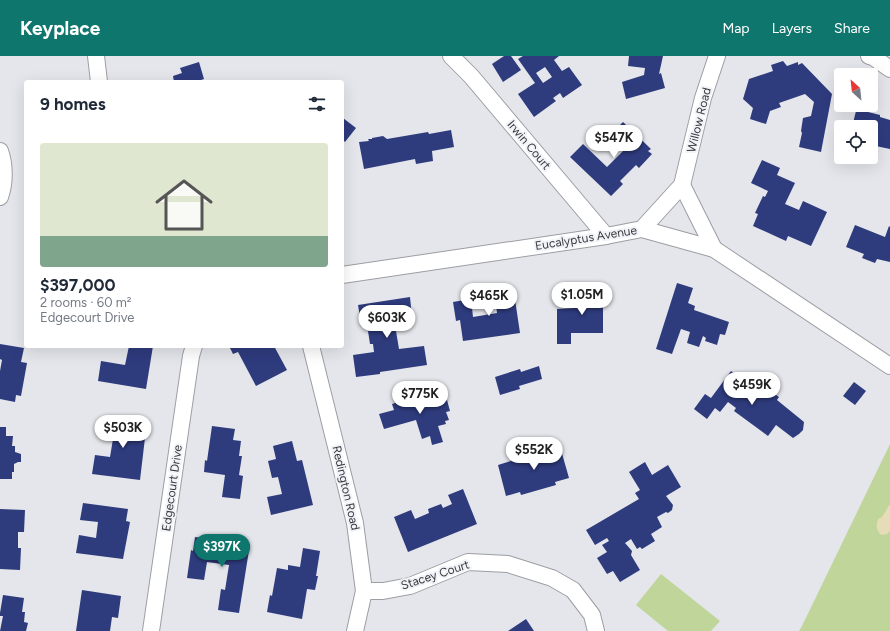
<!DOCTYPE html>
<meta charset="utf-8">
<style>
body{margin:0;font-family:Figtree,sans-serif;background:#f2f2f3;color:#1f2937;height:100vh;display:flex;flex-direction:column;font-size:15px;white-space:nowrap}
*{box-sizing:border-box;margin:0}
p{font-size:13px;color:#747a83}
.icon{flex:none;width:22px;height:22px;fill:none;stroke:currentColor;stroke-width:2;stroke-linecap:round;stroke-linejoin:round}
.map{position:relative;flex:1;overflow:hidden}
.panel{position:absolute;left:24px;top:24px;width:320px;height:268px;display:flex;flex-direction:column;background:#fff;border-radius:4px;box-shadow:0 4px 16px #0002}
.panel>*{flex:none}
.needle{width:26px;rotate:333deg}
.buttons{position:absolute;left:834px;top:12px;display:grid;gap:8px}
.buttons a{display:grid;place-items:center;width:44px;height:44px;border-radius:4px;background:#fff;box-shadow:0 4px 16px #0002;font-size:20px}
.price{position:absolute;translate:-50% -34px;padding:0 9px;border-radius:14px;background:#fff;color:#222;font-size:13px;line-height:26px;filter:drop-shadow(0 1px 2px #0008)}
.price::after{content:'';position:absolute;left:50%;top:24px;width:12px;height:9px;margin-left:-6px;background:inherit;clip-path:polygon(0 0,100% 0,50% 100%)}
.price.active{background:#0f766e;color:#fff}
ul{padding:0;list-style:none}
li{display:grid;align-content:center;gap:8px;height:212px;padding:0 16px}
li+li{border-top:1px solid #e0e1e3}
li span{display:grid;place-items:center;height:124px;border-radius:4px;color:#555}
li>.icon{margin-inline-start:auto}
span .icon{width:72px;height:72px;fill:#fffc;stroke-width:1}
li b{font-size:17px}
h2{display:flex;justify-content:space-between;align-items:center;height:48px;padding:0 16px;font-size:17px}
header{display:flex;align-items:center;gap:24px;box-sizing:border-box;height:56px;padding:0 20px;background:#0f766e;color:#fff}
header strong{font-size:19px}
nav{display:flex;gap:22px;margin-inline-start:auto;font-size:14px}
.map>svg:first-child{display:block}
.green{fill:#c0d59a}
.sand{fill:#e6dcb7}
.building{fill:#2e3b7d;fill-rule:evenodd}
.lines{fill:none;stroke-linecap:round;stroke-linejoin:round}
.minor-casing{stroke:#9d9ea4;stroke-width:18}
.minor{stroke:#fff;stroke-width:16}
.labels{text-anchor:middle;stroke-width:4;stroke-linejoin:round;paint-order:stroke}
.street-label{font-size:12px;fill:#38393b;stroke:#f1f3f9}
</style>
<header>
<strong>Keyplace</strong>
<nav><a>Map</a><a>Layers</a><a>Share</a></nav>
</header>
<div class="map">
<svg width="890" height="575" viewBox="0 0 890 575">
<rect width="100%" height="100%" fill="#e4e6eb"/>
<g class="green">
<path d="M 890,388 L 890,575 L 799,575 L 802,570 Z"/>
<path d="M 661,518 L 720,565 L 711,575 L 668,575 L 636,549 Z"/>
</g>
<path class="sand" d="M 890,448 L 890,475 L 887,478 L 881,479 C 876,474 876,469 878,463 L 882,461 Z"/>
<g class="building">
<path d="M 504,0 L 511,0 L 521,14 L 503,26 L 492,8 Z"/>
<path d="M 523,0 L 559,0 L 554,4 L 562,15 L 569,11 L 582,29 L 563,42 L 560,37 L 553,42 L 556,45 L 534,61 L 518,38 L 535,27 L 518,3 ZM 545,11 L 552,21 L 543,27 L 536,17 Z"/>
<path d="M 629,0 L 663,0 L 659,18 L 661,17 L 665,32 L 626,43 L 622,26 L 644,19 L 645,12 L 628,10 Z"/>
<path d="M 783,5 L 787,10 L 798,6 L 798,9 L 802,7 L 832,38 L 821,96 L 799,91 L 802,77 L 801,75 L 803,62 L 811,60 L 814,46 L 805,38 L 779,47 L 781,51 L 770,55 L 766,68 L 750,63 L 753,52 L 743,43 L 749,23 L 773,15 L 771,9 Z"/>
<path d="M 199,6 L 204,23 L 198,25 L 199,26 L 174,26 L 173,20 L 182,17 L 180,12 Z"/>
<path d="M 860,54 L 880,59 L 880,61 L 890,64 L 890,93 L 871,89 L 871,71 L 852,71 L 856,55 L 860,56 Z"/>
<path d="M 343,62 L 356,72 L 345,86 L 342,83 L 342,64 Z"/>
<path d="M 623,66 L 651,93 L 648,95 L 652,98 L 639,112 L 636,109 L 620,125 L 623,128 L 611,140 L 570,101 L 583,88 L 607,111 L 623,95 L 608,81 Z"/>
<path d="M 451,74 L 454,91 L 432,95 L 433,105 L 416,108 L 415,103 L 364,113 L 359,86 L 369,85 L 368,83 L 372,83 L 372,82 L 383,80 L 387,83 L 428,76 L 429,78 Z"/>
<path d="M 762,104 L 780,112 L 777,119 L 795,127 L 785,148 L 799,154 L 803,145 L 827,156 L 811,190 L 788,180 L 786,185 L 753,170 L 758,158 L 755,157 L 763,140 L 765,141 L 768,135 L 751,127 Z"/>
<path d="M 855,169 L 885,181 L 889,170 L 890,171 L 890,206 L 877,203 L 875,207 L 862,202 L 864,198 L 846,191 Z"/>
<path d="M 677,227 L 693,232 L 688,247 L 695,250 L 694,254 L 729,266 L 725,279 L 720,278 L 717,289 L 705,285 L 706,282 L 703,280 L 699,291 L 687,287 L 690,276 L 681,273 L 672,298 L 656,293 Z"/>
<path d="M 513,230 L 520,277 L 463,285 L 460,264 L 456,265 L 453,246 L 471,243 L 473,261 L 497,257 L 494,233 Z"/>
<path d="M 586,230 L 603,230 L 603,277 L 571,277 L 571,288 L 557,288 L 557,253 L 574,252 L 586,241 Z"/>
<path d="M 410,241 L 412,261 L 394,263 L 399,293 L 424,290 L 427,309 L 380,316 L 380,318 L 356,321 L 353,299 L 374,296 L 373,288 L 370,288 L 368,275 L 371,275 L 370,266 L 361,267 L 358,249 Z"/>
<path d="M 0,288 L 24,292 L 21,306 L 27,307 L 21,340 L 16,339 L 15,346 L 0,343 L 0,315 L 2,304 L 0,303 Z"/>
<path d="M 129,290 L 153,290 L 146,333 L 98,325 L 101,305 L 125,309 Z"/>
<path d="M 229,290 L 274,290 L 287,314 L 256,330 L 238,296 L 233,298 Z"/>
<path d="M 539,310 L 542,323 L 519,330 L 520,333 L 500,339 L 495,321 L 520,313 L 521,316 Z"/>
<path d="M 731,315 L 744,324 L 746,322 L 767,337 L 769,334 L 779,341 L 777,344 L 804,366 L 803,374 L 799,378 L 793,382 L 776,369 L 768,380 L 734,355 L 736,352 L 728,346 L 720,356 L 715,352 L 707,363 L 694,353 L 705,338 L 711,342 Z"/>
<path d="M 854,326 L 866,335 L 855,349 L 843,340 Z"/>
<path d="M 435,335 L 438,347 L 447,344 L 450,355 L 446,356 L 449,364 L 445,365 L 446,368 L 438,370 L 443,386 L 432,389 L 430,380 L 422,383 L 416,364 L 384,373 L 379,358 L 394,354 L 392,348 Z"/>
<path d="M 104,360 L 147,365 L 140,424 L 92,418 L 95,399 L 110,401 L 114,377 L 102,375 Z"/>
<path d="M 212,370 L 235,373 L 233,384 L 241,385 L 239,400 L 242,400 L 239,419 L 243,420 L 240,443 L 222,441 L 225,419 L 204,416 L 205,404 L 207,405 Z"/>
<path d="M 0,371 L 6,371 L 6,380 L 13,380 L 12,390 L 15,390 L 15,396 L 21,398 L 21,406 L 18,406 L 14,408 L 14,416 L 12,416 L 12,423 L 0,423 Z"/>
<path d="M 292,385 L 297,405 L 302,404 L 313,449 L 271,459 L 267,441 L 282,438 L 278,421 L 272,422 L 268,405 L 276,403 L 273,390 Z"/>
<path d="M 559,387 L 569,422 L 555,426 L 556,429 L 521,439 L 520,436 L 506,440 L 498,409 L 511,405 L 510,401 Z"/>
<path d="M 645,406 L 652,419 L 668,409 L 681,431 L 666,440 L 673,449 L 672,454 L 668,457 L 666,456 L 657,461 L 662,471 L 651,478 L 655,485 L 642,493 L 640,491 L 637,493 L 631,483 L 625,487 L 632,495 L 631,499 L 640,514 L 620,526 L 613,515 L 607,518 L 597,502 L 607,496 L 602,489 L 609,485 L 607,482 L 595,489 L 586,474 L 639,443 L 635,437 L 640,434 L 629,416 Z"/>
<path d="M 463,433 L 477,468 L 408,496 L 394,461 L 411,454 L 415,463 L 429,457 L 428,453 L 441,448 L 443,452 L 452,448 L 448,439 Z"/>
<path d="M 83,447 L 128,453 L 126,465 L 130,466 L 123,503 L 76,497 L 79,479 L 96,482 L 98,466 L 80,464 Z"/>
<path d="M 0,453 L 25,454 L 24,476 L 18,476 L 18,492 L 21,492 L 20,514 L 0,513 Z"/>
<path d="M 195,481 L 250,488 L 239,557 L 218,554 L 221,533 L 225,534 L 229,509 L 207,506 L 204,524 L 187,522 L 191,494 L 193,495 Z"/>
<path d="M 303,492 L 320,495 L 316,520 L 318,520 L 315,534 L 307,533 L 302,563 L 267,556 L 270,539 L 272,540 L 277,512 L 288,514 L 288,509 L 300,511 Z"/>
<path d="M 82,534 L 121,540 L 118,562 L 112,561 L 110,575 L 76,575 Z"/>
<path d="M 3,539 L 24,542 L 22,556 L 25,556 L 24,566 L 28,567 L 26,575 L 0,575 L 3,560 L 0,560 L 0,557 Z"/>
<path d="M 526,563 L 534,575 L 508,575 Z"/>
</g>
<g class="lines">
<defs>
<g id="minor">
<path d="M 96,0 L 99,26"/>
<path d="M 451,0 L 471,20 L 606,180"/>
<path d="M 869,0 L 873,1 L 890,13"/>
<path d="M 0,95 C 5,109 5,127 0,141"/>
<path d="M 682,129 L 714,193"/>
<path d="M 642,173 L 682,129 L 703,42 L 717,0"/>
<path d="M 342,219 L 606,180 L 642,173 L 714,193 L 890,310"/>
<path d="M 311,290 L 355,467 L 364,535 L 355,575"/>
<path d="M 364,535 L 383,535 L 410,530 L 468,506 L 508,508 L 552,522 L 573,534 L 592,559 L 596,575"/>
<path d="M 151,575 L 191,300 L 194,290"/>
</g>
</defs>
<use href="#minor" class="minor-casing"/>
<use href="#minor" class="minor"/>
</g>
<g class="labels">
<g class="street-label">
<text transform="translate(699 64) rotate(-76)" y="4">Willow Road</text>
<text transform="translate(529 89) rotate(50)" y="4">Irwin Court</text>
<text transform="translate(586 182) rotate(-9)" y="4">Eucalyptus Avenue</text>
<text transform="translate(172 432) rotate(-82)" y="4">Edgecourt Drive</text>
<text transform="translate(346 432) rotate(77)" y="4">Redington Road</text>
<text transform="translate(435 519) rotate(-18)" y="4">Stacey Court</text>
</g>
</g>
</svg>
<div class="buttons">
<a><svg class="needle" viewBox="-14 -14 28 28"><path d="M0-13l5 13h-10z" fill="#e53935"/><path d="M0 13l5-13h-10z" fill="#747a83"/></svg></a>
<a><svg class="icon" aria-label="locate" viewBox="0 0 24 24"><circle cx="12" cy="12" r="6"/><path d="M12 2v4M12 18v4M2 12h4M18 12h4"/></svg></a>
</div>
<b class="price" style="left:614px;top:103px">$547K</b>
<b class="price" style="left:582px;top:260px">$1.05M</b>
<b class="price" style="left:489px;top:261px">$465K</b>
<b class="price" style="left:387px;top:283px">$603K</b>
<b class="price" style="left:752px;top:350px">$459K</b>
<b class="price" style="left:420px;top:359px">$775K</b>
<b class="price" style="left:123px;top:393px">$503K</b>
<b class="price" style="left:534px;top:415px">$552K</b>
<b class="price active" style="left:222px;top:512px">$397K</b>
<section class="panel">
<h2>9 homes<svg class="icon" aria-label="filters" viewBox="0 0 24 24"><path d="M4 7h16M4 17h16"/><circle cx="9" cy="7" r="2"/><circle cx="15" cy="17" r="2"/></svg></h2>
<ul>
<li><span style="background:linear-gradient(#dfe7d0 75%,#7fa58c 0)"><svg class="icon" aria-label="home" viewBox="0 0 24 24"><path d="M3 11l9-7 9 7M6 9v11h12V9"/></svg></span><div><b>$397,000</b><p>2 rooms · 60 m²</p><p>Edgecourt Drive</p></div></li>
</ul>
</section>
</div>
